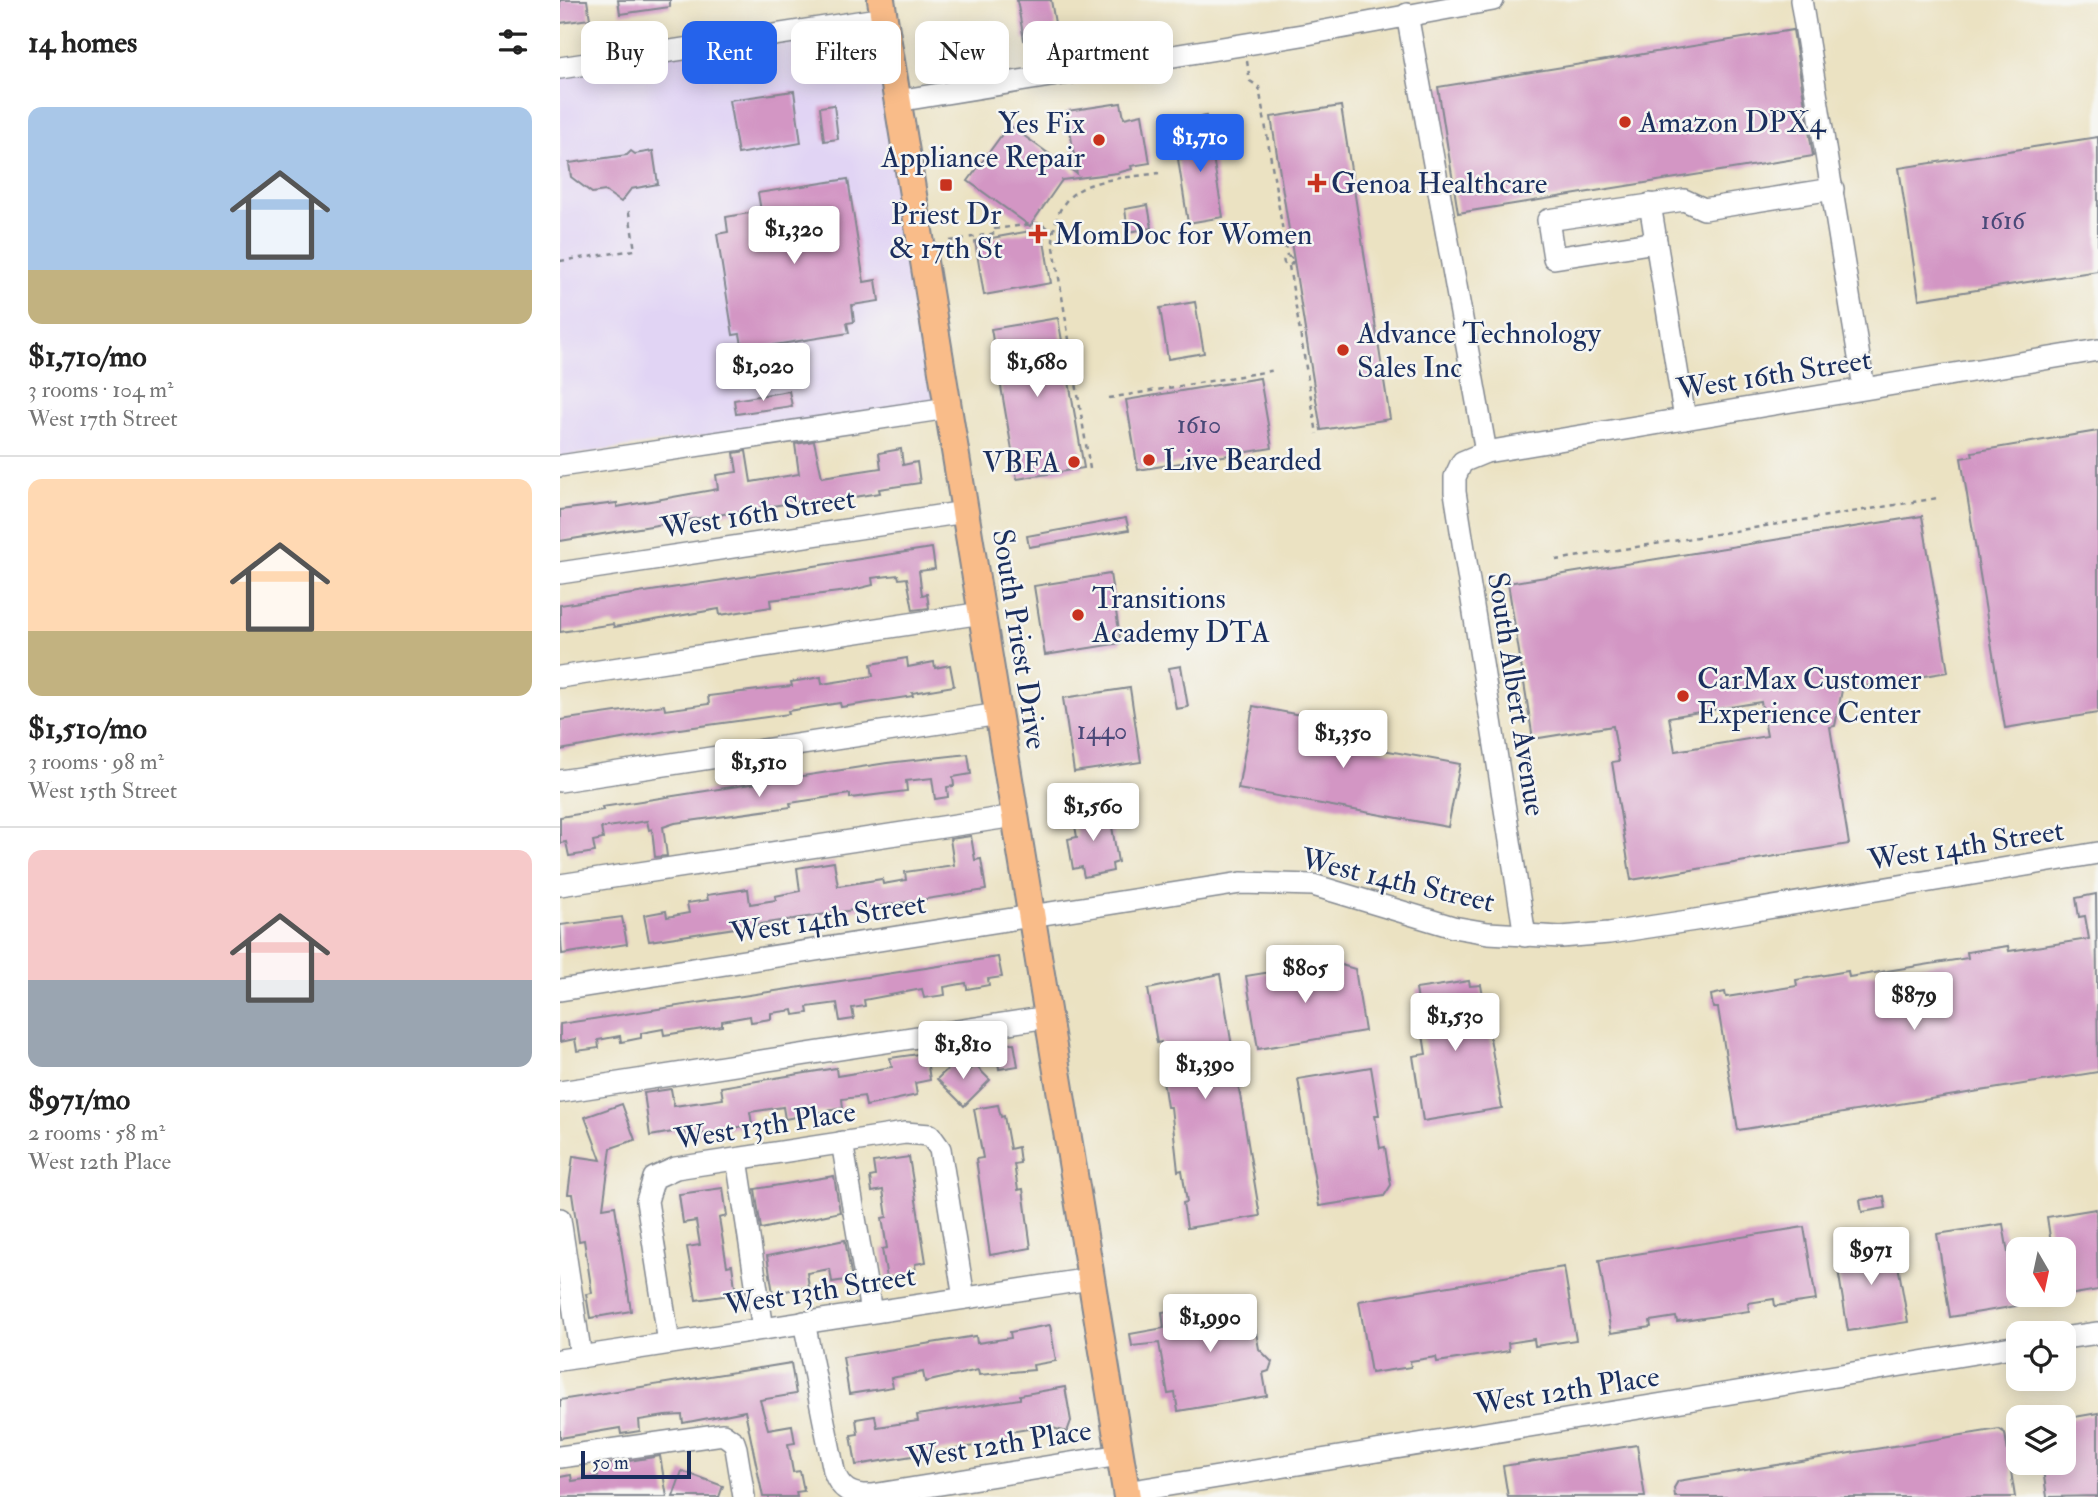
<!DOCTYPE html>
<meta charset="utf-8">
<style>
body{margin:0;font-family:"IM FELL Double Pica",serif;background:#f2f2f2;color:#222;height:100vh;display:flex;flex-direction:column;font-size:26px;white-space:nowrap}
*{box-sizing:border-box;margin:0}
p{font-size:23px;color:#767676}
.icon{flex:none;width:38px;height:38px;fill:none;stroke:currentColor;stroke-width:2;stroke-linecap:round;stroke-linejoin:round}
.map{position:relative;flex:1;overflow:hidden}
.drawer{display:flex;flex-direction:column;background:#fff;width:560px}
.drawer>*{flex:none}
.hud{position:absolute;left:21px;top:21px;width:665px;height:63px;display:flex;gap:14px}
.needle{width:46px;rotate:171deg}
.fabs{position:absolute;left:1446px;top:1237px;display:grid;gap:14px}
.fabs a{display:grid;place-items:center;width:70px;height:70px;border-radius:14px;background:#fff;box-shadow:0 4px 18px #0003;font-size:35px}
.scale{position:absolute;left:21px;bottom:18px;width:110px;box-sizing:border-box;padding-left:7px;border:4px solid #1b2f5e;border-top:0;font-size:19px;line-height:24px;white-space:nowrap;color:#1b2f5e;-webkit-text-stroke:5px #f6f6f2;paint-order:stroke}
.price{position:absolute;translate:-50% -60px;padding:0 16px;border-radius:7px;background:#fff;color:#222;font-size:23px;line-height:46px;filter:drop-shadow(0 2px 4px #0008)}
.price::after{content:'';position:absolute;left:50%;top:42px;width:21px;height:16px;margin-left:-10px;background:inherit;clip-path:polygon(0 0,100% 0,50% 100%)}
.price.active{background:#2563eb;color:#fff}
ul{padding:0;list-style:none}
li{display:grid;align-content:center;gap:14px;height:371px;padding:0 28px}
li+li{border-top:2px solid #e0e0e0}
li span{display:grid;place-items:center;height:217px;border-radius:14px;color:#555}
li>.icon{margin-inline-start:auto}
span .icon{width:126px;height:126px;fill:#fffc;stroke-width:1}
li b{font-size:30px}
h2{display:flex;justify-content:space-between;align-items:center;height:84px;padding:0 28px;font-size:30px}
.chip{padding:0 24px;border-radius:14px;background:#fff;box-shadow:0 4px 18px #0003;font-size:24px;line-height:63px}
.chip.active{background:#2563eb;color:#fff}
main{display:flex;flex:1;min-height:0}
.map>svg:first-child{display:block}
.built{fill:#e1d4f4}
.building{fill:#d396c4;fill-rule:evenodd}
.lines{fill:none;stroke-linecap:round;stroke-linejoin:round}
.minor-casing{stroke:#838890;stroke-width:24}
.major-casing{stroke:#838890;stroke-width:30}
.path{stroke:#838890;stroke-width:2.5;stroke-dasharray:5 5;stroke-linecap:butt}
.minor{stroke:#fff;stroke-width:21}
.major{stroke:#f9bc89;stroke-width:26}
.poi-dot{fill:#c8321e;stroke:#f6f6f2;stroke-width:2.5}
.labels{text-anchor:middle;stroke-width:5;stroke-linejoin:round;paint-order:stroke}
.number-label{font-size:26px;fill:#494978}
.poi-label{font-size:30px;fill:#1b2f5e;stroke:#f6f6f2;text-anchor:start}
.street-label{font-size:30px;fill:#1b2f5e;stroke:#f6f6f2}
</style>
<main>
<section class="drawer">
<h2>14 homes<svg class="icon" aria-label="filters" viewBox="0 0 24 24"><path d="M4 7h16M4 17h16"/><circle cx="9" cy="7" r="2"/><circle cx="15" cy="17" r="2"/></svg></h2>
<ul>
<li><span style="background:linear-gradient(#a9c7e8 75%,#c2b280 0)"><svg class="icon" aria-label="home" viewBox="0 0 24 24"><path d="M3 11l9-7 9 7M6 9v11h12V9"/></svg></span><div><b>$1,710/mo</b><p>3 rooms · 104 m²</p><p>West 17th Street</p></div></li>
<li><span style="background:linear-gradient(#ffd9b3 70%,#c2b280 0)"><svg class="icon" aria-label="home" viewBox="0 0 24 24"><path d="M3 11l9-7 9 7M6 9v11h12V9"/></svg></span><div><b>$1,510/mo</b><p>3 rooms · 98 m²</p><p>West 15th Street</p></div></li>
<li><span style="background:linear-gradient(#f6c9c9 60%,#9aa5b1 0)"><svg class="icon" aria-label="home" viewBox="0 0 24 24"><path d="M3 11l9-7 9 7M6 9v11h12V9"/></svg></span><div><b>$971/mo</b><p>2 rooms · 58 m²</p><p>West 12th Place</p></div></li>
</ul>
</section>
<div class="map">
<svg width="1538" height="1497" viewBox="0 0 1538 1497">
<rect width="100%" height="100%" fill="#f6f6f2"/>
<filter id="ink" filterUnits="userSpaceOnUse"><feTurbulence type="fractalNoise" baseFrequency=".0143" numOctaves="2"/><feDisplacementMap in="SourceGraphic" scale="14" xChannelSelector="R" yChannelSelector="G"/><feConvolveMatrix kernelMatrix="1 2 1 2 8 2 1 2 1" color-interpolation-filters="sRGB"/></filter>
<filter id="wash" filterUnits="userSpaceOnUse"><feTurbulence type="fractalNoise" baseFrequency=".00686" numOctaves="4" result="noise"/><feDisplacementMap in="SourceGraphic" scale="28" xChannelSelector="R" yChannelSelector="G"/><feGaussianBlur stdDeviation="1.57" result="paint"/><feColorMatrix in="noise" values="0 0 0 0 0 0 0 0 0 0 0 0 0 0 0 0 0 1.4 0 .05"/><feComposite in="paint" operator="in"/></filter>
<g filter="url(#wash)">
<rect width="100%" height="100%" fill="#ebe2c2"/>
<path class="built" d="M 324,18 L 386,401 L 0,457 L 0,68 Z"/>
<g id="blocks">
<g class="building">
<path d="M 0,0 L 27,0 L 30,19 L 0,23 Z"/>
<path d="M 58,0 L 110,0 L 110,7 L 60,14 Z"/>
<path d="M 457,0 L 491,0 L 497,35 L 464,40 Z"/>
<path d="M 1233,30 L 1253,156 L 898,213 L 878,87 Z"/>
<path d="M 234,91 L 241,143 L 178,154 L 169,100 Z"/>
<path d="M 561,103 L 564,118 L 582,114 L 590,163 L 571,166 L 572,169 L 557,173 L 502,180 L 470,226 L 408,181 L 449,125 L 517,174 L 507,111 Z"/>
<path d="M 274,105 L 278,139 L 264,141 L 260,107 Z"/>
<path d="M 781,106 L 830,419 L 761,430 L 711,117 Z"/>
<path d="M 646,116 L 663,217 L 628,223 L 618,159 L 630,158 L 623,120 Z"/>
<path d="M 1538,137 L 1538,271 L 1359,299 L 1339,168 Z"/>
<path d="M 71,151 L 75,154 L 93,151 L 98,184 L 71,189 L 61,202 L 45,191 L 32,193 L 11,177 L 9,163 L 67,155 Z"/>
<path d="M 288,179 L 304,282 L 316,280 L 319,301 L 292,305 L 294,322 L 287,323 L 289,333 L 183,350 L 180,334 L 173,335 L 157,234 L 168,232 L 166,217 L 201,211 L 198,193 Z"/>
<path d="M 588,205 L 592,228 L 568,232 L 565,209 Z"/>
<path d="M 482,229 L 491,283 L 424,295 L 415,241 Z"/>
<path d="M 635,302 L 644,353 L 608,359 L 600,308 Z"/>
<path d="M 498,318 L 524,468 L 457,479 L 431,329 Z"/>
<path d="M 700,378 L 712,448 L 578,470 L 566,400 Z"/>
<path d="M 229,391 L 232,406 L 176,414 L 174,400 Z"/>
<path d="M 1538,431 L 1538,713 L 1445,728 L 1401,458 L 1413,456 L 1412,452 Z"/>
<path d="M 254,441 L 262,477 L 321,468 L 319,453 L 341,449 L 343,465 L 357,462 L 360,483 L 319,489 L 320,493 L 243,505 L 243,501 L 0,541 L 0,510 L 57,503 L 57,507 L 158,489 L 156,475 L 177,472 L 174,453 L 186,451 L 191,482 L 239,474 L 235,444 Z"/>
<path d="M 1362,516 L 1388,672 L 1282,690 L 1275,726 L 1270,727 L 1289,844 L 1071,880 L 1052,762 L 1059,761 L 1053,726 L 973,739 L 948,583 ZM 1201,702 L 1207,736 L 1115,751 L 1109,717 Z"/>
<path d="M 566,518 L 569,530 L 469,547 L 467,536 Z"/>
<path d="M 372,548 L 375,569 L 359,571 L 362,595 L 367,594 L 369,608 L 353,610 L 347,578 L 339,579 L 338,575 L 312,578 L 313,585 L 288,591 L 210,600 L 211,607 L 160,615 L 159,609 L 54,627 L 53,624 L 0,632 L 0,605 Z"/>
<path d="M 550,574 L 561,643 L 485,655 L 474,586 Z"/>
<path d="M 347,658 L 348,667 L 374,662 L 375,668 L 390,665 L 394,686 L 352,693 L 353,696 L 281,707 L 280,703 L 228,711 L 229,714 L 112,730 L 0,750 L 0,720 L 104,705 L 105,710 L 149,704 L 148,696 L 232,686 L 231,682 L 261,677 L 262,684 L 313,676 L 311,664 Z"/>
<path d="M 621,666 L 628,707 L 616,709 L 609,668 Z"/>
<path d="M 570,688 L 581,762 L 514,772 L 503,698 Z"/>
<path d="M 693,706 L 793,725 L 790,744 L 900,764 L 888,827 L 678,789 Z"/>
<path d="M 408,754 L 411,774 L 393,777 L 394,786 L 387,787 L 388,797 L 375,799 L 372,778 L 346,781 L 347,791 L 290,798 L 290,794 L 230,803 L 231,807 L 115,823 L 103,827 L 107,856 L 95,857 L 92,829 L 89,830 L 87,821 L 41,828 L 43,839 L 33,841 L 35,852 L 9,856 L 6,842 L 0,843 L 0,817 L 43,810 L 42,807 L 327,763 Z"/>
<path d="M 549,809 L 558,862 L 552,864 L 553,871 L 524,877 L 522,867 L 513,869 L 508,839 L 517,837 L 513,815 Z"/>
<path d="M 411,836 L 415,860 L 421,859 L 426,890 L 89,941 L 84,915 L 106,911 L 107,917 L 129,913 L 127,903 L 148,900 L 147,895 L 188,889 L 190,904 L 216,900 L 215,896 L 240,891 L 237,868 L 274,862 L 278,886 L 322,879 L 323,884 L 346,880 L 345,872 L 394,865 L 390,839 Z"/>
<path d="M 1536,894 L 1538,1072 L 1178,1130 L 1158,1008 L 1153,1008 L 1151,995 L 1165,992 L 1166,997 L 1237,986 L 1236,980 L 1288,971 L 1289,977 L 1408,958 L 1407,952 L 1448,946 L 1449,951 L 1529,939 L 1525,916 L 1519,917 L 1516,898 Z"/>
<path d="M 62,917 L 67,944 L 2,954 L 0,925 Z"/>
<path d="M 438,957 L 442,977 L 428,979 L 429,985 L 407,989 L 406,983 L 384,987 L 385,995 L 364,998 L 362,989 L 304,1000 L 305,1006 L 292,1008 L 294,1019 L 280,1021 L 277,1003 L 247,1007 L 248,1013 L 234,1015 L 233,1010 L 211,1013 L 211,1019 L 191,1022 L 190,1016 L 162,1021 L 162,1026 L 104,1035 L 103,1029 L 81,1033 L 81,1038 L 61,1042 L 60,1036 L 38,1040 L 39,1048 L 17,1051 L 15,1039 L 0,1042 L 0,1024 Z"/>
<path d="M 771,962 L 795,969 L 805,1031 L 698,1049 L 686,976 L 723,970 L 724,974 L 756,968 L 755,964 Z"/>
<path d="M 660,974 L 700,1216 L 627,1228 L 623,1203 L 627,1202 L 622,1170 L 618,1171 L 611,1107 L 607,1107 L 602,1074 L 606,1074 L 601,1042 L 597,1043 L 588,989 Z"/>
<path d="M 909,981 L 910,986 L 921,985 L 942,1108 L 863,1121 L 853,1056 L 866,1054 L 856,989 Z"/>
<path d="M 454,1043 L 458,1066 L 439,1069 L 436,1045 Z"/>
<path d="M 366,1053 L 370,1080 L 355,1083 L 357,1095 L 306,1106 L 304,1096 L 282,1099 L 283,1108 L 225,1119 L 223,1107 L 190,1112 L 192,1124 L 161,1131 L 125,1137 L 124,1130 L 90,1136 L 84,1093 L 111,1089 L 114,1106 L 163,1099 L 161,1087 L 276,1068 L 277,1076 L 332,1067 L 330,1058 Z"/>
<path d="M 398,1059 L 409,1070 L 415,1065 L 430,1080 L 404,1106 L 377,1079 Z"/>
<path d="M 811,1067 L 819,1115 L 815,1115 L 820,1148 L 825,1147 L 831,1185 L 824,1196 L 759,1206 L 738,1079 Z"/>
<path d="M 62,1104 L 75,1140 L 51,1148 L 43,1208 L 55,1206 L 71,1311 L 30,1318 L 26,1294 L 32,1293 L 24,1240 L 19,1241 L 12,1194 L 8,1194 L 13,1156 L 41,1160 L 25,1117 Z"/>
<path d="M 438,1105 L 441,1117 L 444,1116 L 450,1149 L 458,1147 L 460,1163 L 454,1164 L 458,1190 L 463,1189 L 471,1248 L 430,1255 L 416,1159 L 423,1158 L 414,1109 Z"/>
<path d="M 349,1157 L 366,1262 L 355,1264 L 356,1273 L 327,1278 L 322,1249 L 327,1248 L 322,1218 L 327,1217 L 323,1190 L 312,1192 L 310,1177 L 315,1176 L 313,1162 Z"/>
<path d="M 274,1176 L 280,1212 L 201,1229 L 195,1189 Z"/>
<path d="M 163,1188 L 167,1216 L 159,1218 L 167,1266 L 172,1265 L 176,1294 L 136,1300 L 127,1247 L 140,1245 L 136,1221 L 123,1223 L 119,1194 Z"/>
<path d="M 1324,1196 L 1326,1208 L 1302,1212 L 1300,1200 Z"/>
<path d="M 1536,1209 L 1538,1290 L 1503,1296 L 1503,1250 L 1492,1250 L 1487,1217 Z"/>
<path d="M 1443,1224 L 1457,1306 L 1390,1317 L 1377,1234 Z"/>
<path d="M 1244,1227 L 1256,1300 L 1215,1306 L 1214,1299 L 1188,1303 L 1189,1311 L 1117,1322 L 1116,1317 L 1090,1321 L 1091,1327 L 1051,1333 L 1039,1260 Z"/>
<path d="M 285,1240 L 292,1279 L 272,1282 L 270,1269 L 247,1273 L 249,1287 L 213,1293 L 207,1256 Z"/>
<path d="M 1334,1242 L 1348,1322 L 1288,1331 L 1275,1251 Z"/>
<path d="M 1004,1267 L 1016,1340 L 975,1346 L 974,1339 L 948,1343 L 949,1351 L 877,1362 L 876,1357 L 850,1361 L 851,1367 L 811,1373 L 799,1301 Z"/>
<path d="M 690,1298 L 699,1349 L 712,1362 L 709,1371 L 703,1373 L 707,1396 L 618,1411 L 615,1393 L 608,1394 L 599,1343 L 572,1346 L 570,1334 L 604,1328 L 602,1312 Z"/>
<path d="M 490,1325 L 496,1361 L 473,1365 L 474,1370 L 419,1375 L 418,1370 L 365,1382 L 363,1372 L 331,1378 L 333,1387 L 289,1394 L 283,1357 L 416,1336 L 417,1343 L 451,1338 L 450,1332 Z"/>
<path d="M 231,1363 L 236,1394 L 200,1400 L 208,1429 L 232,1425 L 235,1443 L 228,1444 L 233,1472 L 240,1471 L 244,1491 L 236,1492 L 237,1497 L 203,1497 L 185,1411 L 123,1423 L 122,1415 L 105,1416 L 79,1420 L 80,1431 L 61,1434 L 60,1428 L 0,1438 L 0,1400 Z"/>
<path d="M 505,1387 L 511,1421 L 507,1432 L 486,1426 L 450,1432 L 452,1440 L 296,1465 L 291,1435 L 298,1434 L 296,1419 L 315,1416 L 317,1427 L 358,1421 L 357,1415 L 460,1399 L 460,1395 Z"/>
<path d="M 1538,1413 L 1538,1496 L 1487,1497 L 1482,1463 L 1503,1463 L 1503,1419 Z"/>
<path d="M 1439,1429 L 1445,1433 L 1455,1497 L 1115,1497 L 1114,1488 L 1118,1481 Z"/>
<path d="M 1077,1445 L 1085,1497 L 948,1497 L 943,1466 Z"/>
<path d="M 100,1456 L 107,1497 L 0,1497 L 0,1477 L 11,1475 L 12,1481 L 38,1477 L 37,1466 Z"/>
<path d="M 122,1471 L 163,1486 L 159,1497 L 113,1497 Z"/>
</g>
</g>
</g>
<g filter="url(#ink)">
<use href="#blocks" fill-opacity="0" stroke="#838890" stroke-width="2"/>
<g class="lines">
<defs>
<g id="minor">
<path d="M 1241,0 L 1304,388"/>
<path d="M 847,14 L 926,452"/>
<path d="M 0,68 L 324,18"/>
<path d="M 337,101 L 742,35 L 933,0"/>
<path d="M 1090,204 L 1125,419"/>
<path d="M 1096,242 L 994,258 L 988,220 L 1124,200 L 1144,209 L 1273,189"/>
<path d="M 0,466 L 388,408"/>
<path d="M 0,573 L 405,512"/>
<path d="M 0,677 L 422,613"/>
<path d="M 0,781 L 439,714"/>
<path d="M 0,885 L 455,816"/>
<path d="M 965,936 L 895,492 L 895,477 L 902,462 L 926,452 L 1538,350"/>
<path d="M 0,990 L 681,883 L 753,885 L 893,927 L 928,933 L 1001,937 L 1049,933 L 1135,920 L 1538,853"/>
<path d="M 0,1092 L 488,1017"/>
<path d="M 282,1142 L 311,1312"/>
<path d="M 177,1159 L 203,1329"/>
<path d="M 0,1219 L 21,1357"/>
<path d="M 244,1322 L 274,1471 C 280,1490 292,1496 312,1495 L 560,1455"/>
<path d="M 1503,1338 L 1538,1333"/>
<path d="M 109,1343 L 87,1201 L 94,1178 L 116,1168 L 345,1133 L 370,1135 L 380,1149 L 404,1298"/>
<path d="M 0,1360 L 530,1279"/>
<path d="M 0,1457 L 163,1434 L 174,1442 L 176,1448 L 184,1497"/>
<path d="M 566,1492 L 1458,1346"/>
</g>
<path id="major" d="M 321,0 L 567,1497"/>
</defs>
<use href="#minor" class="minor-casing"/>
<use href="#major" class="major-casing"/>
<g class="path">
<path d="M 687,61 L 690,81 L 699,87 L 727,256"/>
<path d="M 390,241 L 436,233 L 435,229 L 480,223 L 493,232"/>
<circle cx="728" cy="261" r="4.5"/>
<path d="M 0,261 L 75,250 L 68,207"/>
<path d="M 729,266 L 757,434"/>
<path d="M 549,398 L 716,370"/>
<path d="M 530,469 L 493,241 C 496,176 548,181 599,173"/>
<path d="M 996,560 L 1378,498"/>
</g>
<use href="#minor" class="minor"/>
<use href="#major" class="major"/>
</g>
</g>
<g class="poi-dot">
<circle cx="1065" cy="122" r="7"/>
<circle cx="539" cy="140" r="7"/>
<path d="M753.5 172.5h7v7h7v7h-7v7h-7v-7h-7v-7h7z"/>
<rect x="379" y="178" width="14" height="14" rx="3.5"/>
<path d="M474.5 223.5h7v7h7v7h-7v7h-7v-7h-7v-7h7z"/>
<circle cx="783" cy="350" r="7"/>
<circle cx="589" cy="460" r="7"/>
<circle cx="514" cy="462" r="7"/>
<circle cx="518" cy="615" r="7"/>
<circle cx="1123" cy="696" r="7"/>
</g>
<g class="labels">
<g class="number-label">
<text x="1443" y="229">1616</text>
<text x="639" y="433">1610</text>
<text x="542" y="739">1440</text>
</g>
<g class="poi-label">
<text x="1079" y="132">Amazon DPX4</text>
<text x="525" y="133" text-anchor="end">Yes Fix<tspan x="525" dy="34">Appliance Repair</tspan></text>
<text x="771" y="193">Genoa Healthcare</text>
<text x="386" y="224" text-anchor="middle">Priest Dr<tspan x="386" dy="34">&amp; 17th St</tspan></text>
<text x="494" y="244">MomDoc for Women</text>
<text x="797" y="343">Advance Technology<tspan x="797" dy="34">Sales Inc</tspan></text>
<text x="603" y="470">Live Bearded</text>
<text x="500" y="472" text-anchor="end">VBFA</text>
<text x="532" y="608">Transitions<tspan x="532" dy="34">Academy DTA</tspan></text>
<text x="1137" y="689">CarMax Customer<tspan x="1137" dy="34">Experience Center</tspan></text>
</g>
<g class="street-label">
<text transform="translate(1214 374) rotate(-9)" y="10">West 16th Street</text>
<text transform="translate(198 513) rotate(-9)" y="10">West 16th Street</text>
<text transform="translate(460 639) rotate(81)" y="10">South Priest Drive</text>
<text transform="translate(957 694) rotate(81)" y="10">South Albert Avenue</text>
<text transform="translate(1406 845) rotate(-9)" y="10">West 14th Street</text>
<text transform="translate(838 880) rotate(13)" y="10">West 14th Street</text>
<text transform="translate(268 918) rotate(-9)" y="10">West 14th Street</text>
<text transform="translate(205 1125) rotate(-9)" y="10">West 13th Place</text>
<text transform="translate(260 1290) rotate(-9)" y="10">West 13th Street</text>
<text transform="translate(1007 1390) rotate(-9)" y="10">West 12th Place</text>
<text transform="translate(439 1444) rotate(-9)" y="10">West 12th Place</text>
</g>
</g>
</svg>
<div class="fabs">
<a><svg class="needle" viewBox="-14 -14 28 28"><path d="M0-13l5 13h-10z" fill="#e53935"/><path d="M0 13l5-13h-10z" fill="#767676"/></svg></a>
<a><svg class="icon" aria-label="locate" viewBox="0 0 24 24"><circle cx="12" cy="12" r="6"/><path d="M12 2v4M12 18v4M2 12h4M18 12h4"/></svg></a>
<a><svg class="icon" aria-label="layers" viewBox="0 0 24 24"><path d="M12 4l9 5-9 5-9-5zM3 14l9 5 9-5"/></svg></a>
</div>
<div class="scale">50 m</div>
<b class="price active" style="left:640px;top:174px">$1,710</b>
<b class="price" style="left:234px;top:266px">$1,320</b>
<b class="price" style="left:477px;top:399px">$1,680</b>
<b class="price" style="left:203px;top:403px">$1,020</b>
<b class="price" style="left:783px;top:770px">$1,350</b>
<b class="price" style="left:199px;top:799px">$1,510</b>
<b class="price" style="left:533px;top:843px">$1,560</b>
<b class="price" style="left:745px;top:1005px">$805</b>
<b class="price" style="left:1354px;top:1032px">$879</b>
<b class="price" style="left:895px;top:1053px">$1,530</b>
<b class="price" style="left:403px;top:1081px">$1,810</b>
<b class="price" style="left:645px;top:1101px">$1,390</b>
<b class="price" style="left:1311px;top:1287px">$971</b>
<b class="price" style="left:650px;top:1354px">$1,990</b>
<div class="hud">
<a class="chip">Buy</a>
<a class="chip active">Rent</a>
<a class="chip">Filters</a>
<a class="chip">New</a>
<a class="chip">Apartment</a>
</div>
</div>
</main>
